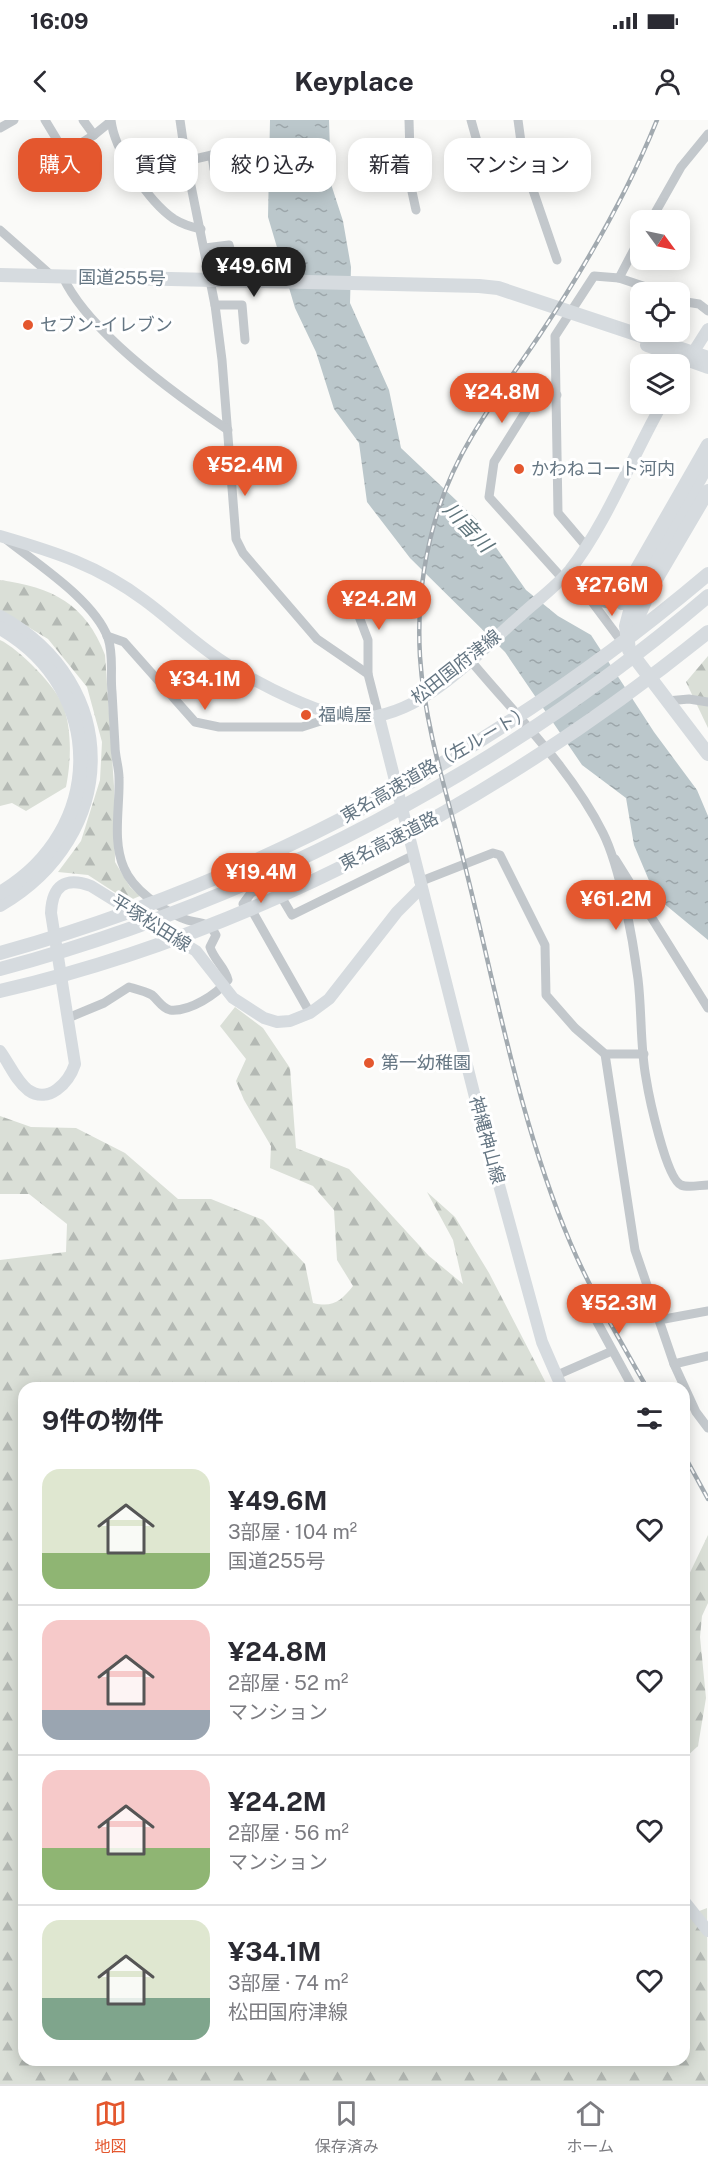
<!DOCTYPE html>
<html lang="ja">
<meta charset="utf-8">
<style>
body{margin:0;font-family:"Public Sans","Noto Sans JP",sans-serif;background:#f7f7f7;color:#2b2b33;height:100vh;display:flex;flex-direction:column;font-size:22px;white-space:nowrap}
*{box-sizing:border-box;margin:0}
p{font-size:20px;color:#7c7c81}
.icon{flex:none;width:33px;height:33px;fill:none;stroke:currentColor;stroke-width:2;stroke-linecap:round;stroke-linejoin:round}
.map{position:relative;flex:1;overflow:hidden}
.sheet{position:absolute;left:18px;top:1262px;width:672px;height:684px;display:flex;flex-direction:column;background:#fff;border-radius:18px;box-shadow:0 3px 15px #0003}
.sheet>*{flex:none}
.hud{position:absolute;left:18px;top:18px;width:672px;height:54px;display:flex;gap:12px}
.needle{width:39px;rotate:123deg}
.fabs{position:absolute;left:630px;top:90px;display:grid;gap:12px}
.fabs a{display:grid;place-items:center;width:60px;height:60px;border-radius:12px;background:#fff;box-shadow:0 3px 15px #0003;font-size:30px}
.price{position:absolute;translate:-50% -51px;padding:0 14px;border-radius:21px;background:#e4572e;color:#fff;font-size:20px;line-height:39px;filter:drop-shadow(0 2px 3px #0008)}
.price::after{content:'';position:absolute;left:50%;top:36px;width:18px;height:14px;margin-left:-9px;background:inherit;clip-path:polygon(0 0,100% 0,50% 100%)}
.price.active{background:#222;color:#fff}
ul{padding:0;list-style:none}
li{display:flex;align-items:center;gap:18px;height:150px;padding:0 24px}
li+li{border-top:2px solid #e1e1e2}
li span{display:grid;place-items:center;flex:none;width:168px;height:120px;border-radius:18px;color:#555}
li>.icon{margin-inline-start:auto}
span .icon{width:72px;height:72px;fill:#fffc;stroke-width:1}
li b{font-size:26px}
h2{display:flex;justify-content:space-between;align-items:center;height:72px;padding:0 24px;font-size:26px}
.tag{padding:0 21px;border-radius:18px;background:#fff;box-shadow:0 3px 15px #0003;font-size:21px;line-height:54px}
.tag.active{background:#e4572e;color:#fff}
.status{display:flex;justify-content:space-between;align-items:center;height:42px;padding:0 30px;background:#fff;direction:ltr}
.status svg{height:16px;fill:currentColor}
header{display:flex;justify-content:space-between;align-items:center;height:78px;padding:0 24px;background:#fff;font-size:27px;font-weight:700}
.menu{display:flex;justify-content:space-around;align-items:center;height:84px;border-top:2px solid #e1e1e2;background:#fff;font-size:16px;color:#7c7c81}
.menu a{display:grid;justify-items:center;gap:3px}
.menu .active{color:#e4572e}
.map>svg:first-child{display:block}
.forest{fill:url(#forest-firs)}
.water{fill:url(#water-ripples)}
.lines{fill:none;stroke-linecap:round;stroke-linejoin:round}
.minor{stroke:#c3c8cc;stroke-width:9}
.major{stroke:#d6dbdf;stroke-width:12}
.highway{stroke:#d6dbdf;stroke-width:14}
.rail-casing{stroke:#a2aab0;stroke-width:4.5}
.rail{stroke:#fff;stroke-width:2;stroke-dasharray:7;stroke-linecap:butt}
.poi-dot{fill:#e4572e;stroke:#fff;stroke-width:2}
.labels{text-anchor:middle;stroke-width:6;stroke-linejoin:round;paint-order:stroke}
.street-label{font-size:18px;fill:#657683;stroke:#fff}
.poi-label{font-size:18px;fill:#657683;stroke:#fff;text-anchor:start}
.water-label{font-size:20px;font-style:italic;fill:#60757c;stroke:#fff}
</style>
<div class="status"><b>16:09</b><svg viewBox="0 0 49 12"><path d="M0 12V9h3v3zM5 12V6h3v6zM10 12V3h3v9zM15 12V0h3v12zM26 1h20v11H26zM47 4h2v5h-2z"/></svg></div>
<header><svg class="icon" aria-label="back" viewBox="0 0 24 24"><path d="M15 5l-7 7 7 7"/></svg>Keyplace<svg class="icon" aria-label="person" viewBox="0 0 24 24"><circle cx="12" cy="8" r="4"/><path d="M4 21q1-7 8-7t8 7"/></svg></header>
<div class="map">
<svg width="708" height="1964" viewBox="0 0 708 1964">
<defs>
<pattern id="forest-firs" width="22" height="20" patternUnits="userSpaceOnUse" patternTransform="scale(1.5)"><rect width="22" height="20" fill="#dadfd7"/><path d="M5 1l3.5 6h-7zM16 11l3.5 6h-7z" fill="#b4b9b4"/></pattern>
<pattern id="water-ripples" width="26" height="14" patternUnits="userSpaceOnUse" patternTransform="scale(1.5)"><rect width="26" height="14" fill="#bbc7cb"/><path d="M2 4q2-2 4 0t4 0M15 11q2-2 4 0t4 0" fill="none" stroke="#9ca6aa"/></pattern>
</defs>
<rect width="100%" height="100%" fill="#fafaf8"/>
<g class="forest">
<path d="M 0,460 C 52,467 86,484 105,535 L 114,666 L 115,742 L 130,767 L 140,776 L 128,781 L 88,755 L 58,752 L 81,721 L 100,660 L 102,622 L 87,567 L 48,519 L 0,490 Z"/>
<path d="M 0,520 C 18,528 58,568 64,588 C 72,612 71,642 66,667 L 26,691 L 12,683 L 0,686 Z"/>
<path d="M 708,536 L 708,608 L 686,562 Z"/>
<path d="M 235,887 L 263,908 L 290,948 L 296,1028 L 349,1049 L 429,1136 L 463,1164 L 453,1120 L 427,1072 L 455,1097 L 489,1153 L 548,1267 L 24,1268 L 24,1940 L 684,1940 L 684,1797 L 707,1788 L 708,1964 L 0,1964 L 0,1140 L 66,1132 L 67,1104 L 29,1074 L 0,1074 L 0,996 L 31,1007 L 76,1008 L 125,1033 L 178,1079 L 211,1079 L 263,1100 L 305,1144 L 313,1183 C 333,1188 341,1181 353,1166 L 337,1140 L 334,1090 L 313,1066 L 270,1048 L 271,1026 L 244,980 L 236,961 L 246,939 L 220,906 Z"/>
<path d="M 708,1415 L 708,1483 L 702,1496 L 700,1517 L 706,1578 L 698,1626 L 684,1639 L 684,1465 Z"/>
</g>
<path class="water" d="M 270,0 L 329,0 L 331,64 L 343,101 L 351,147 L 350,183 L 389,270 L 401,328 L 476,399 L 526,470 L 558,496 L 591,515 L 654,612 L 697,670 L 708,696 L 708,820 L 656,777 L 634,725 L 626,678 L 582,645 L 505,532 L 410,438 L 367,382 L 359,323 L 334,289 L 316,232 L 295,188 L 268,97 Z"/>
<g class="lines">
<g class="minor">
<path d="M 45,0 L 65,33 L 94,15"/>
<path d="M 83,0 L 94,15 L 110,2"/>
<path d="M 111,0 C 114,30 149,82 174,99 C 182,104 191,107 201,109"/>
<path d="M 180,0 L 186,41 L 215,185 L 222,240 L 236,419 L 243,433 L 317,519 L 368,554 L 379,597"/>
<path d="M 409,0 L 411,67 L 416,90"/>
<path d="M 471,0 L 480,32"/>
<path d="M 518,0 L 524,44 L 557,140"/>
<path d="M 0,8 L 14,0"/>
<path d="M 65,33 L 74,51"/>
<path d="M 186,41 L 212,35 L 214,49"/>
<path d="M 651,100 L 681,47 L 708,14"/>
<path d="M 0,110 L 52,156"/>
<path d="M 205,128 L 229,125 L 231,132"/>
<path d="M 63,157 C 89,213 176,275 228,310"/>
<path d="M 619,158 L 640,118"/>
<path d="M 680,181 L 699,184 L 708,191"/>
<path d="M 215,185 L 242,185 L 245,220"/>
<path d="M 557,275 L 536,275 L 494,342 L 489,377 L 562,458"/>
<path d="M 7,420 C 37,444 94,480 108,518 C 114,536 110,553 112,572 C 113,590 114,608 115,626 C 115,637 119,647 119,658 C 120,687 112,721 124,748 C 133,770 161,789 182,798 C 196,805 207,798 216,815 L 210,827 C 214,840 225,847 228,860 C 217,874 190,892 170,890 C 162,888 158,880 152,875 C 145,871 136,869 129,867 L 104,883 L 68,898"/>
<path d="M 586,426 L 558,393 L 555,216 L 594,156 L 619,158 L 661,172"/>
<path d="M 569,451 L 625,526"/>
<path d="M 350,473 L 368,520 L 368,554"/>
<path d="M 592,481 L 609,484 L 625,479"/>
<path d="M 107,516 L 124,522 L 195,602 L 219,607 L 302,607 L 339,595"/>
<path d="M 470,540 C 516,595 571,649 603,713 C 620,747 633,819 638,859 C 642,892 640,926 646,958 C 649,977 666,1058 681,1065 C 688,1068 700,1065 708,1065"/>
<path d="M 667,581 L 689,579 L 708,582"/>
<path d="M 615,739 L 708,888"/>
<path d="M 419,762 L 493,733 L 500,735 L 545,825 L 546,875 L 575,908 L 605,934 L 644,934"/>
<path d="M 273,763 L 292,795 L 412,736"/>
<path d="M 246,780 L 310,893"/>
<path d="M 243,784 L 251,773 L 304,749"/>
<path d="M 605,934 L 635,1130 L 674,1244 L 696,1292 L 708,1308"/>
<path d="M 583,1176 L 633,1268"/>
<path d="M 659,1200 L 708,1191"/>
<path d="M 674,1244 L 708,1236"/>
<path d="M 557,1255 L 612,1231"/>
</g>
<g class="major">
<path d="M 680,253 L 708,209"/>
<path d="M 0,416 C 55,432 97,445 144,480 C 173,501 199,528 230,546 C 260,564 325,599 359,598 C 423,597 475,535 520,496 C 536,481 556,467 570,450 C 606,404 633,335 662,284"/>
<path d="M 379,597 L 476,981 L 542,1222 L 562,1268"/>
<path d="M 0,931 C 9,943 16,961 28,970 C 49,985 69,962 75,944 L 51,793 C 52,766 65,756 91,766 L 196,831 L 233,878 L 264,898 L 277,902 L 290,901 L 310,893 L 329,879 L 397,792 L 421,768"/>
<path d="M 684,1781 L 708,1811"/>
</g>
<g class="highway">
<path d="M 0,155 L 479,166 L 498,168 L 708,238"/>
<path d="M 647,225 L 708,247"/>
<path d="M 708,344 L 634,476 L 626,506 L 629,530 L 708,634"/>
<path d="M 622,483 L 633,456 L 708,325"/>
<path d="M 0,497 C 123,565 119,716 0,785"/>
<path d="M 0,508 C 108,570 106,711 0,773"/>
<path d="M 631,513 L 651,468 L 708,371"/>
<path d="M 0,833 C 262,760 501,629 708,454"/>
<path d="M 0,849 C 260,779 503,651 708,476"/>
<path d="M 0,871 C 256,812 505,676 708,512"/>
</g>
<defs>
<g id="rail">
<path d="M 647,1268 C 620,1220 591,1172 570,1122 C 521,1006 498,880 468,758 C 451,686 425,612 420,537 C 417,486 423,437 439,388 C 459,324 502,271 539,216 C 585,147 626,77 657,0"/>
<path d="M 684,1335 L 708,1379"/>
</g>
</defs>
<use href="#rail" class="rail-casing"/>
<use href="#rail" class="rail"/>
</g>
<g class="poi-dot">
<circle cx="28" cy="205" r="6"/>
<circle cx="519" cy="349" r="6"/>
<circle cx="306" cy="595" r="6"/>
<circle cx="369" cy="943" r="6"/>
</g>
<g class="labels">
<g class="street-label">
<text transform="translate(122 158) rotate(1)" y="6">国道255号</text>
<text transform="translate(456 547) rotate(-38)" y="6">松田国府津線</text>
<text transform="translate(436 644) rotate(-30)" y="6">東名高速道路（左ルート）</text>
<text transform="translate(389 721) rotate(-27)" y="6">東名高速道路</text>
<text transform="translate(151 803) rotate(32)" y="6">平塚松田線</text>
<text transform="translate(487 1020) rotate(75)" y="6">神縄神山線</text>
</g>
<g class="poi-label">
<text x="40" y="211">セブン-イレブン</text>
<text x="531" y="355">かわねコート河内</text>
<text x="318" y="601">福嶋屋</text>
<text x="381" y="949">第一幼稚園</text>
</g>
<g class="water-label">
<text transform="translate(468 407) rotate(46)" y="7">川音川</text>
</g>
</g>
</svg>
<div class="fabs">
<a><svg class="needle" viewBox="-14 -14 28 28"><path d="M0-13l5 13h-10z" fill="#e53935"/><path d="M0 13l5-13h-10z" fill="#7c7c81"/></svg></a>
<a><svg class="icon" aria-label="locate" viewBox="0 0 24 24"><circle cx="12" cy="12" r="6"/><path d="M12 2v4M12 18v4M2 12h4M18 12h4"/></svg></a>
<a><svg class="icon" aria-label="layers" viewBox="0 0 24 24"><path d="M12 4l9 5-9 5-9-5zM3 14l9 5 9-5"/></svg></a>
</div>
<b class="price active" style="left:254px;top:178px">¥49.6M</b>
<b class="price" style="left:502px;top:304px">¥24.8M</b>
<b class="price" style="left:245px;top:377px">¥52.4M</b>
<b class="price" style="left:612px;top:497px">¥27.6M</b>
<b class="price" style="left:379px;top:511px">¥24.2M</b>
<b class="price" style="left:205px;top:591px">¥34.1M</b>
<b class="price" style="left:261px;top:784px">¥19.4M</b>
<b class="price" style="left:616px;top:811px">¥61.2M</b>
<b class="price" style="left:619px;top:1215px">¥52.3M</b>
<div class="hud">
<a class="tag active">購入</a>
<a class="tag">賃貸</a>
<a class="tag">絞り込み</a>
<a class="tag">新着</a>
<a class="tag">マンション</a>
</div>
<section class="sheet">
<h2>9件の物件<svg class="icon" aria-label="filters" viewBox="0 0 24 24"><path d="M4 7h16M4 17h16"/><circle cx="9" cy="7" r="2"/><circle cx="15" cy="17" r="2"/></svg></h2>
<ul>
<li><span style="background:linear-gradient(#dfe7d0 70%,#8fb573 0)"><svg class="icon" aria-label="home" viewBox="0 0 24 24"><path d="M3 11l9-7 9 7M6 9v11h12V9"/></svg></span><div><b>¥49.6M</b><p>3部屋 · 104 m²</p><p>国道255号</p></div><svg class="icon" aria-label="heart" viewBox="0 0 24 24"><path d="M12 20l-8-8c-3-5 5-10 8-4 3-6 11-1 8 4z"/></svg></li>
<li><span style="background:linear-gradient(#f6c9c9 75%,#9aa5b1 0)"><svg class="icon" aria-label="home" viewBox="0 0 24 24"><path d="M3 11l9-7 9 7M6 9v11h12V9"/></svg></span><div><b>¥24.8M</b><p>2部屋 · 52 m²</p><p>マンション</p></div><svg class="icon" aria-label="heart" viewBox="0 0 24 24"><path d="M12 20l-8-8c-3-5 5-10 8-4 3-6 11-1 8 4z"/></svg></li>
<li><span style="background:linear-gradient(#f6c9c9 65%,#8fb573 0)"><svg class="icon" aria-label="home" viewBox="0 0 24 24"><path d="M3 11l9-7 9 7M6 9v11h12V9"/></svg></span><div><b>¥24.2M</b><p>2部屋 · 56 m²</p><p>マンション</p></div><svg class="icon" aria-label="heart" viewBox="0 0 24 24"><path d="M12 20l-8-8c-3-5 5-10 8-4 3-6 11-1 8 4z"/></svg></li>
<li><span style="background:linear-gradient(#dfe7d0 65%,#7fa58c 0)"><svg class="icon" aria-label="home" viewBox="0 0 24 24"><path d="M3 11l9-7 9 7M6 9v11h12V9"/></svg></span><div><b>¥34.1M</b><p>3部屋 · 74 m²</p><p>松田国府津線</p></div><svg class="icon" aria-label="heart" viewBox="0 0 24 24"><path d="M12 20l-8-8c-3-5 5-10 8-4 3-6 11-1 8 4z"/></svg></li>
</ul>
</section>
</div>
<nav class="menu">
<a class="active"><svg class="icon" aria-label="map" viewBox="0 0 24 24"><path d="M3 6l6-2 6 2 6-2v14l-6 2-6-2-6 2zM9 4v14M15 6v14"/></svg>地図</a>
<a><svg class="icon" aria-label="saved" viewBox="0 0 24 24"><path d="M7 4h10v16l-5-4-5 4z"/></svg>保存済み</a>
<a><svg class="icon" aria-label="home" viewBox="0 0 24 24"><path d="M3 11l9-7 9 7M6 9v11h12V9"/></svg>ホーム</a>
</nav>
